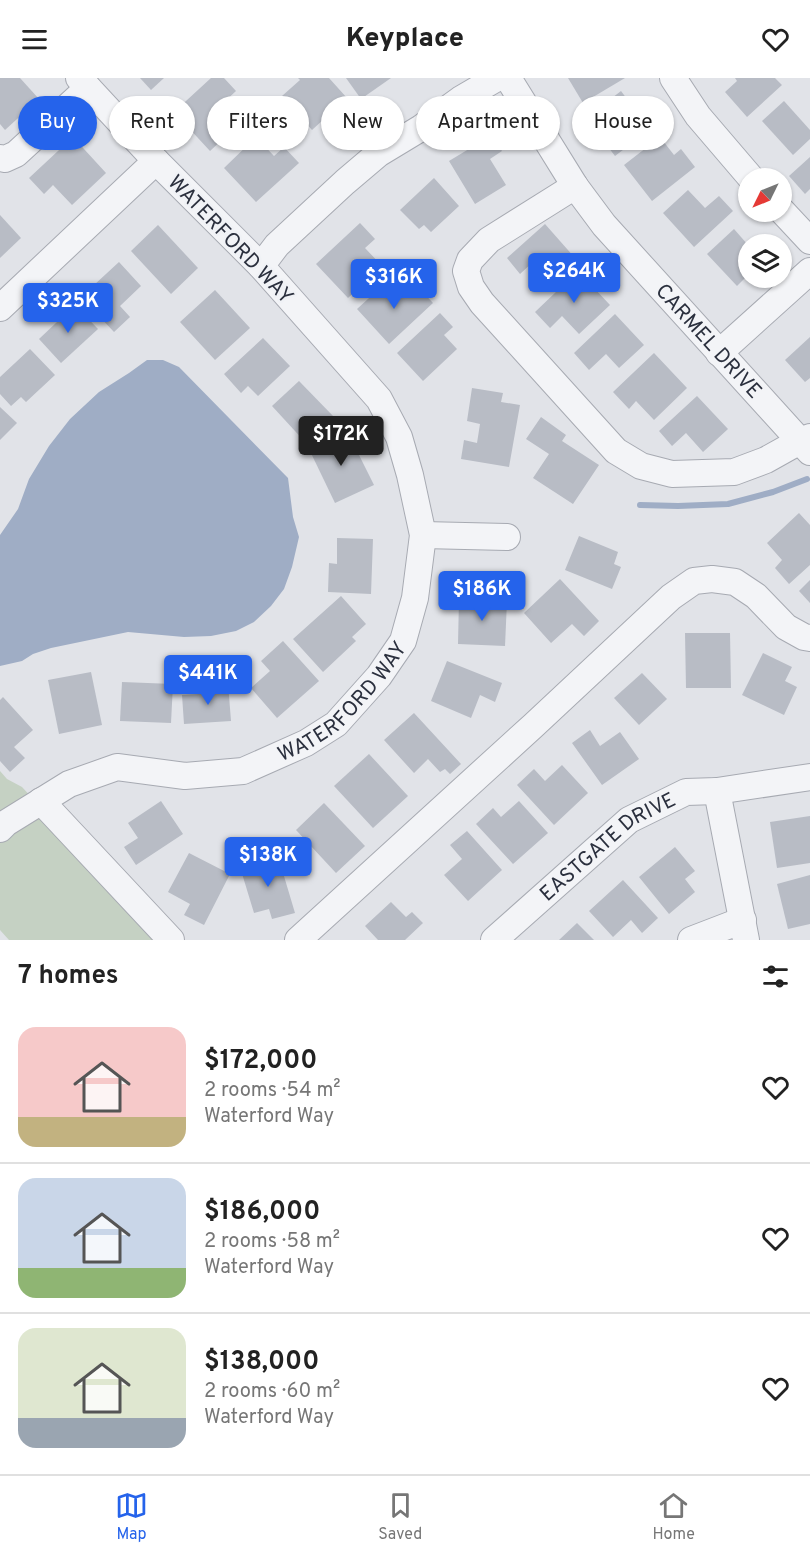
<!DOCTYPE html>
<meta charset="utf-8">
<style>
body{margin:0;font-family:Overpass,sans-serif;background:#f6f6f6;color:#222;height:100vh;display:flex;flex-direction:column;font-size:22px;white-space:nowrap}
*{box-sizing:border-box;margin:0}
p{font-size:20px;color:#767676}
.icon{flex:none;width:33px;height:33px;fill:none;stroke:currentColor;stroke-width:2;stroke-linecap:round;stroke-linejoin:round}
.map{position:relative;height:862px;overflow:hidden}
.drawer{display:flex;flex-direction:column;background:#fff;flex:1}
.drawer>*{flex:none}
.top-card{position:absolute;left:18px;top:18px;width:774px;height:54px;display:flex;gap:12px}
.needle{width:39px;rotate:227deg}
.buttons{position:absolute;left:738px;top:90px;display:grid;gap:12px}
.buttons a{display:grid;place-items:center;width:54px;height:54px;border-radius:50%;background:#fff;box-shadow:0 2px 4px #0004;font-size:30px}
.price{position:absolute;translate:-50% -51px;padding:0 14px;border-radius:6px;background:#2563eb;color:#fff;font-size:20px;line-height:39px;filter:drop-shadow(0 2px 3px #0008)}
.price::after{content:'';position:absolute;left:50%;top:36px;width:18px;height:14px;margin-left:-9px;background:inherit;clip-path:polygon(0 0,100% 0,50% 100%)}
.price.selected{background:#222;color:#fff}
ul{padding:0;list-style:none}
li{display:flex;align-items:center;gap:18px;height:150px;padding:0 18px}
li+li{border-top:2px solid #e0e0e0}
li span{display:grid;place-items:center;flex:none;width:168px;height:120px;border-radius:18px;color:#555}
li>.icon{margin-inline-start:auto}
span .icon{width:72px;height:72px;fill:#fffc;stroke-width:1}
li b{font-size:26px}
h2{display:flex;justify-content:space-between;align-items:center;height:72px;padding:0 18px;font-size:26px}
.pill{padding:0 21px;border-radius:27px;background:#fff;box-shadow:0 2px 4px #0004;font-size:21px;line-height:54px}
.pill.selected{background:#2563eb;color:#fff}
header{display:flex;justify-content:space-between;align-items:center;height:78px;padding:0 18px;background:#fff;font-size:27px;font-weight:800}
.dock{display:flex;justify-content:space-around;align-items:center;height:84px;border-top:2px solid #e0e0e0;background:#fff;font-size:16px;color:#767676}
.dock a{display:grid;justify-items:center;gap:3px}
.dock .selected{color:#2563eb}
.map>svg:first-child{display:block}
.green{fill:#c5d1c3}
.water{fill:#9fadc5}
.lines{fill:none;stroke-linecap:round;stroke-linejoin:round}
.stream{stroke:#9fadc5;stroke-width:6}
.building{fill:#b8bcc5}
.minor-casing{stroke:#a7aab2;stroke-width:28}
.minor{stroke:#f3f4f7;stroke-width:26}
.labels{text-anchor:middle;stroke-width:5;stroke-linejoin:round;paint-order:stroke}
.street-label{font-size:21px;fill:#2b303e;stroke:#f0f2f6}
</style>
<header><svg class="icon" aria-label="menu" viewBox="0 0 24 24"><path d="M4 6h16M4 12h16M4 18h16"/></svg>Keyplace<svg class="icon" aria-label="heart" viewBox="0 0 24 24"><path d="M12 20l-8-8c-3-5 5-10 8-4 3-6 11-1 8 4z"/></svg></header>
<div class="map">
<svg width="810" height="862" viewBox="0 0 810 862">
<rect width="100%" height="100%" fill="#e1e3e8"/>
<path class="green" d="M 0,693 L 7,701 L 22,709 L 164,862 L 9,862 L 0,852 Z"/>
<path class="water" d="M 147,282 L 163,282 L 179,289 L 288,400 L 293,439 L 299,459 L 292,489 L 284,511 L 271,528 L 254,544 L 236,553 L 211,558 L 184,559 L 128,554 L 51,570 L 33,576 L 22,583 L 0,588 L 0,457 L 18,431 L 29,401 L 49,368 L 70,341 L 99,314 L 129,295 Z"/>
<g class="lines">
<path class="stream" d="M 640,427 L 678,428 L 728,426 L 773,414 L 807,401"/>
</g>
<g class="building">
<path d="M 0,0 L 20,0 L 39,21 L 5,52 L 0,46 Z"/>
<path d="M 140,0 L 164,0 L 151,12 Z"/>
<path d="M 211,0 L 224,0 L 236,13 L 223,25 L 241,44 L 210,73 L 174,34 Z"/>
<path d="M 298,0 L 329,0 L 347,20 L 312,52 L 282,18 L 300,2 Z"/>
<path d="M 346,0 L 391,0 L 361,21 Z"/>
<path d="M 568,0 L 625,0 L 583,25 Z"/>
<path d="M 735,0 L 775,0 L 782,7 L 747,39 L 725,14 L 737,3 Z"/>
<path d="M 621,13 L 636,33 L 647,24 L 661,43 L 615,78 L 586,40 Z"/>
<path d="M 784,23 L 810,52 L 810,61 L 793,77 L 762,43 Z"/>
<path d="M 492,57 L 502,73 L 490,81 L 506,107 L 475,126 L 449,83 Z"/>
<path d="M 73,59 L 106,95 L 72,127 L 53,107 L 44,116 L 29,100 Z"/>
<path d="M 256,59 L 274,78 L 284,69 L 299,85 L 256,124 L 224,90 Z"/>
<path d="M 660,59 L 674,77 L 681,71 L 695,89 L 652,123 L 624,87 Z"/>
<path d="M 810,79 L 810,111 L 805,116 L 789,98 Z"/>
<path d="M 434,100 L 459,128 L 431,154 L 424,147 L 419,151 L 400,132 Z"/>
<path d="M 688,112 L 705,130 L 719,118 L 733,133 L 694,169 L 663,135 Z"/>
<path d="M 0,137 L 21,160 L 0,180 Z"/>
<path d="M 360,145 L 375,161 L 365,170 L 382,188 L 348,220 L 316,186 Z"/>
<path d="M 545,146 L 575,180 L 550,202 L 533,184 L 520,196 L 507,180 Z"/>
<path d="M 158,147 L 198,190 L 171,216 L 131,173 Z"/>
<path d="M 734,151 L 748,167 L 748,197 L 737,208 L 707,176 Z"/>
<path d="M 119,184 L 141,208 L 120,228 L 130,239 L 114,254 L 81,219 Z"/>
<path d="M 578,193 L 610,227 L 579,256 L 562,238 L 550,250 L 535,234 Z"/>
<path d="M 391,200 L 409,219 L 419,210 L 433,225 L 389,266 L 357,231 Z"/>
<path d="M 215,212 L 250,250 L 215,282 L 180,244 Z"/>
<path d="M 75,227 L 98,251 L 61,285 L 39,261 Z"/>
<path d="M 440,235 L 453,249 L 444,257 L 457,271 L 423,303 L 397,275 Z"/>
<path d="M 615,236 L 644,267 L 619,290 L 606,276 L 589,292 L 574,275 Z"/>
<path d="M 810,259 L 810,300 L 805,304 L 785,282 Z"/>
<path d="M 263,260 L 290,288 L 258,318 L 248,308 L 241,315 L 224,296 Z"/>
<path d="M 30,271 L 55,297 L 26,324 L 21,319 L 11,328 L 0,316 L 0,299 Z"/>
<path d="M 654,275 L 687,310 L 654,342 L 636,323 L 629,331 L 613,314 Z"/>
<path d="M 299,303 L 334,339 L 306,365 L 272,328 Z"/>
<path d="M 472,310 L 503,315 L 501,324 L 520,327 L 509,389 L 461,381 L 464,362 L 477,365 L 480,346 L 467,343 Z"/>
<path d="M 697,318 L 728,351 L 703,374 L 686,355 L 672,368 L 659,353 Z"/>
<path d="M 0,329 L 17,345 L 0,362 Z"/>
<path d="M 541,339 L 566,357 L 562,363 L 599,387 L 573,426 L 533,400 L 549,376 L 526,361 Z"/>
<path d="M 347,353 L 374,407 L 335,425 L 309,371 Z"/>
<path d="M 799,435 L 810,447 L 810,487 L 789,506 L 775,490 L 782,482 L 767,465 Z"/>
<path d="M 579,458 L 618,474 L 614,486 L 621,489 L 612,511 L 565,492 Z"/>
<path d="M 337,460 L 373,461 L 371,516 L 328,514 L 329,485 L 337,486 Z"/>
<path d="M 560,501 L 599,543 L 584,558 L 572,546 L 551,565 L 524,535 Z"/>
<path d="M 810,502 L 810,525 L 799,513 Z"/>
<path d="M 341,518 L 366,546 L 352,559 L 356,563 L 323,594 L 293,561 Z"/>
<path d="M 459,521 L 507,523 L 505,568 L 458,566 Z"/>
<path d="M 685,555 L 730,555 L 731,610 L 686,610 Z"/>
<path d="M 283,563 L 319,603 L 277,640 L 251,610 L 270,593 L 261,583 Z"/>
<path d="M 763,575 L 792,589 L 785,603 L 797,609 L 784,637 L 742,617 Z"/>
<path d="M 447,583 L 502,605 L 495,624 L 480,617 L 471,640 L 431,623 Z"/>
<path d="M 91,594 L 102,647 L 59,656 L 48,602 Z"/>
<path d="M 642,595 L 667,621 L 639,647 L 614,620 Z"/>
<path d="M 122,604 L 173,606 L 171,645 L 120,643 Z"/>
<path d="M 228,605 L 231,643 L 184,646 L 182,617 L 215,615 L 214,606 Z"/>
<path d="M 3,619 L 33,652 L 14,669 L 25,680 L 10,694 L 0,683 L 0,622 Z"/>
<path d="M 414,635 L 461,686 L 450,696 L 445,691 L 440,694 L 428,681 L 414,695 L 384,662 Z"/>
<path d="M 590,652 L 600,668 L 620,654 L 639,681 L 602,707 L 572,665 Z"/>
<path d="M 369,676 L 408,718 L 373,750 L 334,708 Z"/>
<path d="M 562,687 L 588,715 L 554,747 L 517,707 L 534,691 L 545,703 Z"/>
<path d="M 161,723 L 183,756 L 136,787 L 124,769 L 138,760 L 128,745 Z"/>
<path d="M 519,723 L 548,755 L 513,786 L 476,746 L 493,730 L 501,739 Z"/>
<path d="M 324,725 L 365,768 L 336,795 L 296,752 Z"/>
<path d="M 810,738 L 810,785 L 777,790 L 770,744 Z"/>
<path d="M 467,753 L 502,792 L 468,823 L 444,797 L 462,781 L 450,767 Z"/>
<path d="M 675,769 L 695,793 L 685,801 L 695,814 L 669,836 L 639,799 Z"/>
<path d="M 189,775 L 230,796 L 204,847 L 184,837 L 190,826 L 168,814 Z"/>
<path d="M 278,778 L 295,835 L 272,841 L 269,831 L 254,835 L 240,789 Z"/>
<path d="M 810,797 L 810,846 L 788,851 L 777,806 Z"/>
<path d="M 623,802 L 658,840 L 642,855 L 631,842 L 613,859 L 589,833 Z"/>
<path d="M 391,824 L 406,839 L 412,834 L 423,845 L 405,862 L 378,862 L 365,848 Z"/>
<path d="M 577,845 L 594,862 L 559,862 Z"/>
</g>
<g class="lines">
<defs>
<g id="minor">
<path id="s1" d="M 508,0 L 575,108 L 604,147 L 810,374"/>
<path d="M 673,0 L 698,38 L 751,100"/>
<path d="M 0,80 L 5,81 L 16,76 L 88,10"/>
<path d="M 575,108 L 489,162 L 470,182 L 466,193 L 471,209 L 482,225 L 616,373 L 641,388 L 672,396 L 734,394 L 766,382 L 800,363 L 810,359"/>
<path d="M 782,133 L 810,163"/>
<path d="M 261,188 L 277,167 L 345,104 L 378,76 L 421,50 L 461,21 L 497,0"/>
<path d="M 0,230 L 156,83"/>
<path d="M 719,275 L 810,193"/>
<path d="M 423,457 L 507,459"/>
<path d="M 717,713 L 746,862"/>
<path d="M 41,723 L 171,862"/>
<path id="s2" d="M 0,751 L 6,745 L 69,706 L 117,689 L 185,698 L 243,693 L 306,665 L 336,646 L 379,598 L 403,563 L 415,520 L 423,457 L 410,397 L 399,359 L 379,321 L 261,188 L 156,83 L 79,0"/>
<path d="M 298,862 L 534,647 L 671,519 L 694,503 L 712,501 L 735,504 L 756,518 L 786,549 L 804,559 L 810,560"/>
<path id="s3" d="M 494,862 L 629,742 L 686,714 L 717,713 L 810,699"/>
<path d="M 691,862 L 743,842"/>
</g>
</defs>
<use href="#minor" class="minor-casing"/>
<use href="#minor" class="minor"/>
</g>
<g class="labels">
<g class="street-label">
<text transform="translate(231 161) rotate(46)" y="7">WATERFORD WAY</text>
<text dy="7" stroke="none"><textPath href="#s1" startOffset="332">CARMEL DRIVE</textPath></text>
<text dy="7" stroke="none"><textPath href="#s2" startOffset="384">WATERFORD WAY</textPath></text>
<text dy="7" stroke="none"><textPath href="#s3" startOffset="148">EASTGATE DRIVE</textPath></text>
</g>
</g>
</svg>
<div class="buttons">
<a><svg class="needle" viewBox="-14 -14 28 28"><path d="M0-13l5 13h-10z" fill="#e53935"/><path d="M0 13l5-13h-10z" fill="#767676"/></svg></a>
<a><svg class="icon" aria-label="layers" viewBox="0 0 24 24"><path d="M12 4l9 5-9 5-9-5zM3 14l9 5 9-5"/></svg></a>
</div>
<b class="price" style="left:574px;top:226px">$264K</b>
<b class="price" style="left:394px;top:232px">$316K</b>
<b class="price" style="left:68px;top:256px">$325K</b>
<b class="price selected" style="left:341px;top:389px">$172K</b>
<b class="price" style="left:482px;top:544px">$186K</b>
<b class="price" style="left:208px;top:628px">$441K</b>
<b class="price" style="left:268px;top:810px">$138K</b>
<div class="top-card">
<a class="pill selected">Buy</a>
<a class="pill">Rent</a>
<a class="pill">Filters</a>
<a class="pill">New</a>
<a class="pill">Apartment</a>
<a class="pill">House</a>
</div>
</div>
<section class="drawer">
<h2>7 homes<svg class="icon" aria-label="filters" viewBox="0 0 24 24"><path d="M4 7h16M4 17h16"/><circle cx="9" cy="7" r="2"/><circle cx="15" cy="17" r="2"/></svg></h2>
<ul>
<li><span style="background:linear-gradient(#f6c9c9 75%,#c2b280 0)"><svg class="icon" aria-label="home" viewBox="0 0 24 24"><path d="M3 11l9-7 9 7M6 9v11h12V9"/></svg></span><div><b>$172,000</b><p>2 rooms · 54 m²</p><p>Waterford Way</p></div><svg class="icon" aria-label="heart" viewBox="0 0 24 24"><path d="M12 20l-8-8c-3-5 5-10 8-4 3-6 11-1 8 4z"/></svg></li>
<li><span style="background:linear-gradient(#c9d6e8 75%,#8fb573 0)"><svg class="icon" aria-label="home" viewBox="0 0 24 24"><path d="M3 11l9-7 9 7M6 9v11h12V9"/></svg></span><div><b>$186,000</b><p>2 rooms · 58 m²</p><p>Waterford Way</p></div><svg class="icon" aria-label="heart" viewBox="0 0 24 24"><path d="M12 20l-8-8c-3-5 5-10 8-4 3-6 11-1 8 4z"/></svg></li>
<li><span style="background:linear-gradient(#dfe7d0 75%,#9aa5b1 0)"><svg class="icon" aria-label="home" viewBox="0 0 24 24"><path d="M3 11l9-7 9 7M6 9v11h12V9"/></svg></span><div><b>$138,000</b><p>2 rooms · 60 m²</p><p>Waterford Way</p></div><svg class="icon" aria-label="heart" viewBox="0 0 24 24"><path d="M12 20l-8-8c-3-5 5-10 8-4 3-6 11-1 8 4z"/></svg></li>
</ul>
</section>
<nav class="dock">
<a class="selected"><svg class="icon" aria-label="map" viewBox="0 0 24 24"><path d="M3 6l6-2 6 2 6-2v14l-6 2-6-2-6 2zM9 4v14M15 6v14"/></svg>Map</a>
<a><svg class="icon" aria-label="saved" viewBox="0 0 24 24"><path d="M7 4h10v16l-5-4-5 4z"/></svg>Saved</a>
<a><svg class="icon" aria-label="home" viewBox="0 0 24 24"><path d="M3 11l9-7 9 7M6 9v11h12V9"/></svg>Home</a>
</nav>
